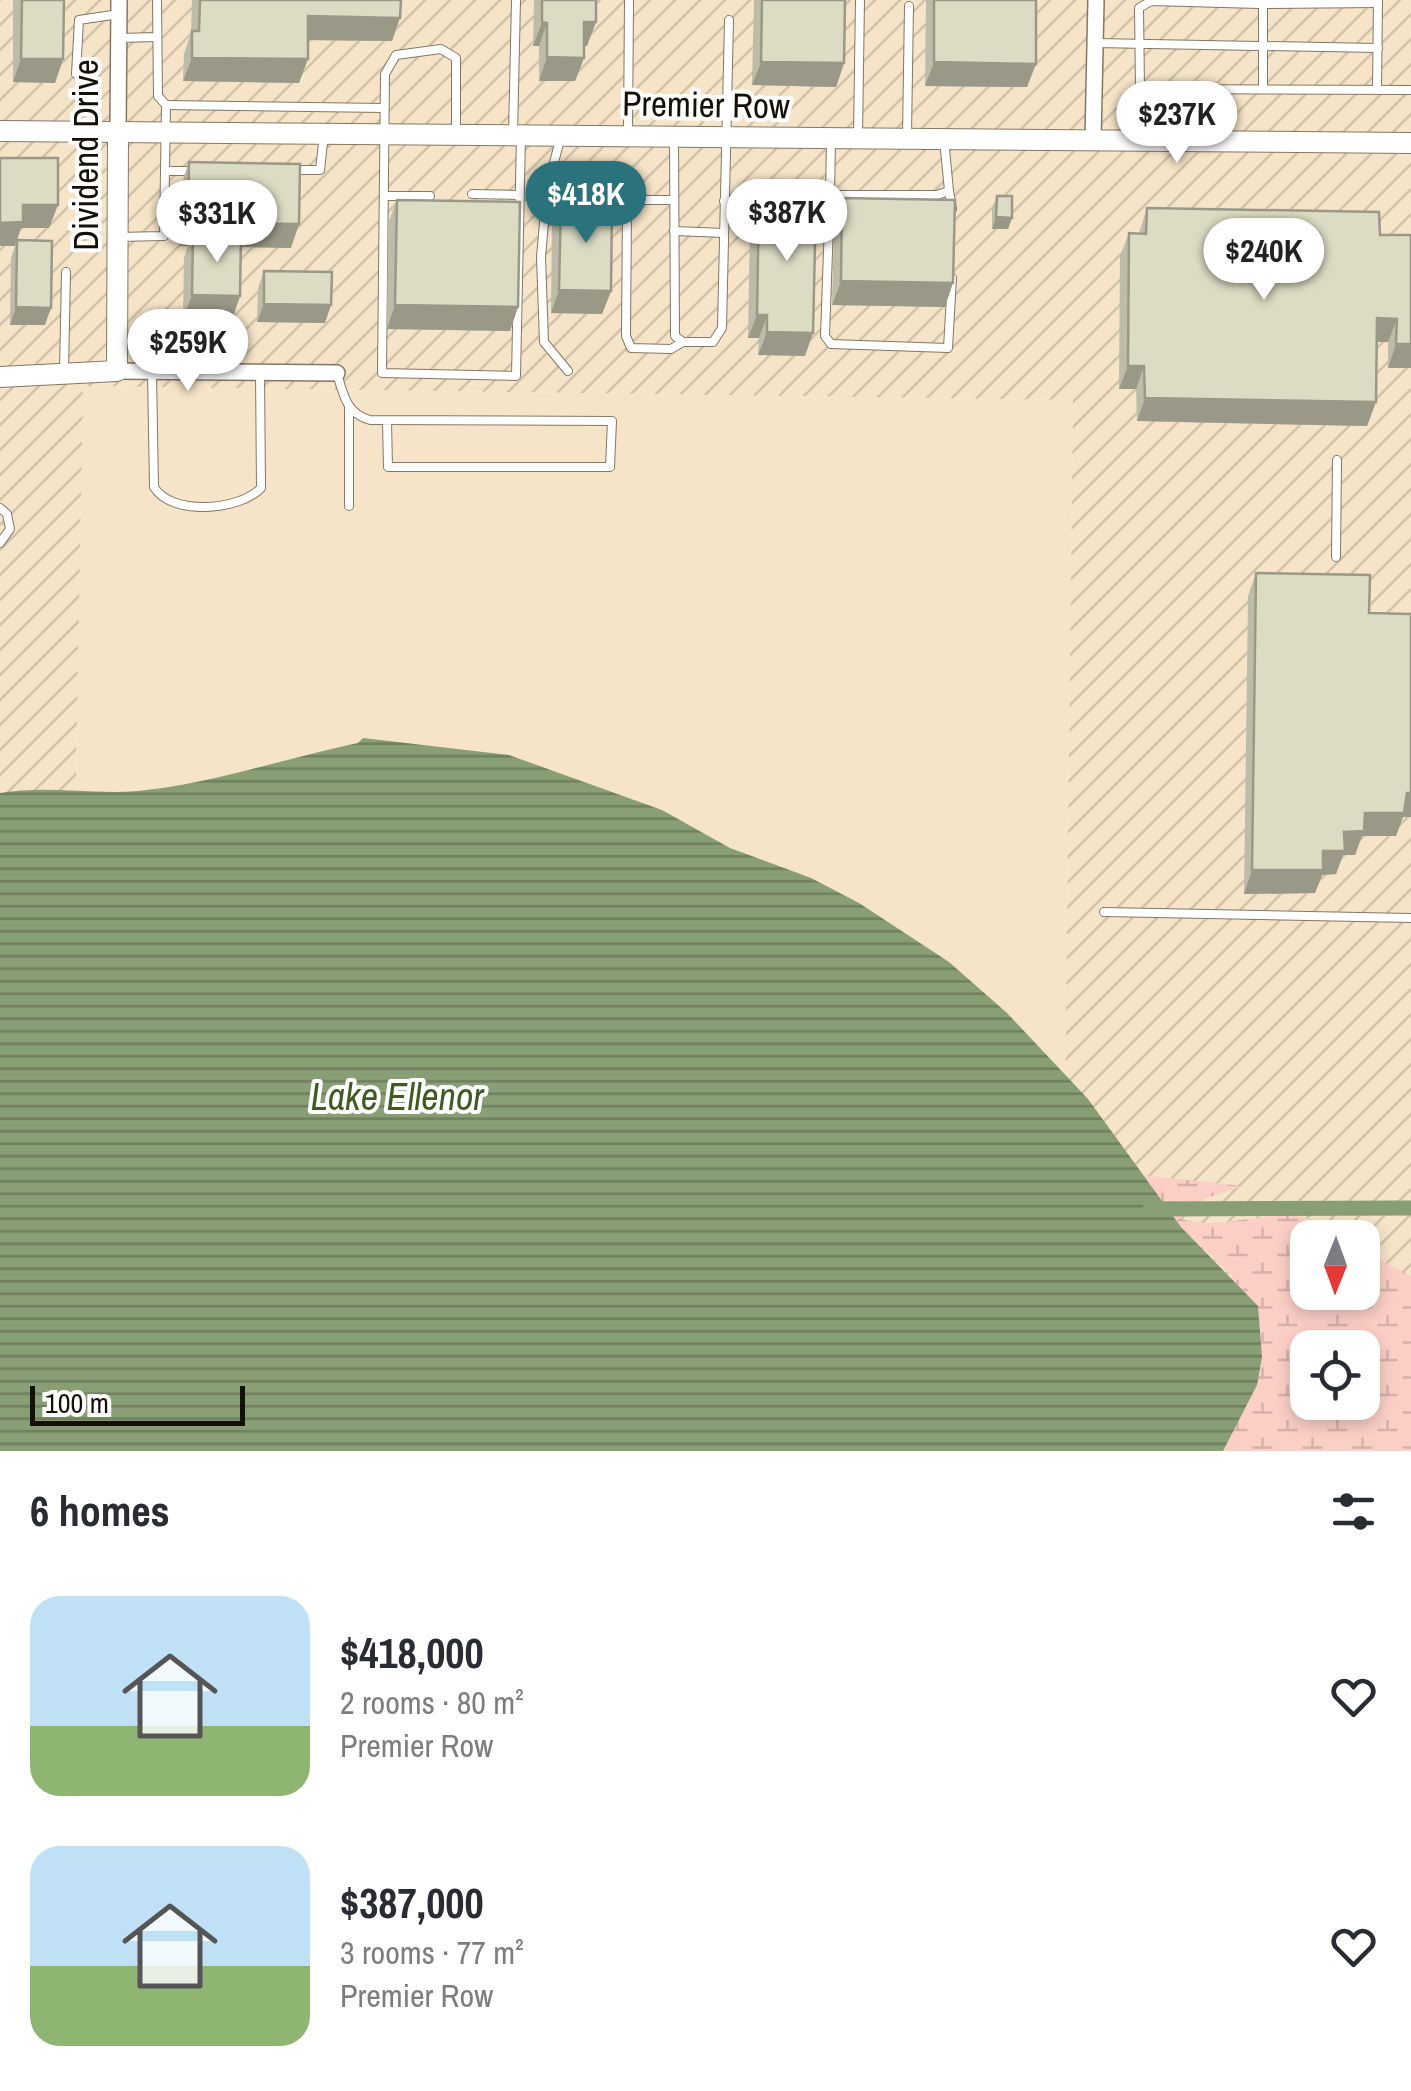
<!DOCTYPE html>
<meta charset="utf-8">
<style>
body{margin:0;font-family:"Archivo Narrow",sans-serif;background:#f2f2f3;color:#2b2b33;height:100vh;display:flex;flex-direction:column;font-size:38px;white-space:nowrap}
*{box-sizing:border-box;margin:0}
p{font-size:32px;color:#7c7c81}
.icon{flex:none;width:55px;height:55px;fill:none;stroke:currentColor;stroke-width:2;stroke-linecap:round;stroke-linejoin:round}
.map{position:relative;height:1451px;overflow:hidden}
.details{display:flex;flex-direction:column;background:#fff;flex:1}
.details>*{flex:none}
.needle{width:65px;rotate:181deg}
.controls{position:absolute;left:1290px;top:1220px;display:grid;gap:20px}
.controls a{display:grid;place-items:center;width:90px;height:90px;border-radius:20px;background:#fff;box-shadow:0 5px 15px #0003;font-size:50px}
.scale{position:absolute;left:30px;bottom:25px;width:215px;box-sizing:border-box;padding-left:10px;border:5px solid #141008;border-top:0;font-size:28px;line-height:35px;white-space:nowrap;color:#141008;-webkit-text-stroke:8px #fefefe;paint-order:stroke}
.price{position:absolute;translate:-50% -85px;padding:0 22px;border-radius:35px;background:#fff;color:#222;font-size:32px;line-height:65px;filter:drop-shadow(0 2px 5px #0008)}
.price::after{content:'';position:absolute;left:50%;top:60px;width:30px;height:22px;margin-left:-15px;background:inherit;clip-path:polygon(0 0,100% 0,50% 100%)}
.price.selected{background:#2b737c;color:#fff}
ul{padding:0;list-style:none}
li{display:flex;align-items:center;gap:30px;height:250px;padding:0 30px}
li span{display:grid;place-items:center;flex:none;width:280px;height:200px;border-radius:30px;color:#555}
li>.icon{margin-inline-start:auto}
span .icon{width:120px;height:120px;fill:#fffc;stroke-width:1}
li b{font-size:42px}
h2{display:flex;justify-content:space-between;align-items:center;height:120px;padding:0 30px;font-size:42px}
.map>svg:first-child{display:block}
.built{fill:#f5e4c7}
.industrial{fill:url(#industrial-furrows);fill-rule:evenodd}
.wetland{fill:url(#wetland-marsh);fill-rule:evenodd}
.water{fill:url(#water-rules)}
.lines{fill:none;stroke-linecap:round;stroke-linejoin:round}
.canal{stroke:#889e75;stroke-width:15}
.lane-casing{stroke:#847864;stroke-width:10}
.street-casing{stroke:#847864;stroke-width:18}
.secondary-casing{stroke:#847864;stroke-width:22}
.lane{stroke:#fff;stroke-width:8}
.street{stroke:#fff;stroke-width:15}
.secondary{stroke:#fff;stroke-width:20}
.wall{fill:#bdbca8}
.shaded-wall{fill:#9a9988}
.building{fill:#dcdbc3;stroke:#9a9988;stroke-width:2.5}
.labels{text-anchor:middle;stroke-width:8;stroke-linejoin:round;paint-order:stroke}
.street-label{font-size:35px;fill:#141008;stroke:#fefefe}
.water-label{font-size:38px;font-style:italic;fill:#3f5c20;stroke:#fefefe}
</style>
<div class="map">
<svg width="1411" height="1451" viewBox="0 0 1411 1451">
<defs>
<pattern id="industrial-furrows" width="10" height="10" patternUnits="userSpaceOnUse" patternTransform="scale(2.5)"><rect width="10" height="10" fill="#f5e4c7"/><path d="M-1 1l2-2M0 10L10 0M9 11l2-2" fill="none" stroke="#d1c3a9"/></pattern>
<pattern id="wetland-marsh" width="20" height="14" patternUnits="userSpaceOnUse" patternTransform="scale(2.5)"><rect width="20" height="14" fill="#fbcfc6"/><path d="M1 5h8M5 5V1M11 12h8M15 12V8" fill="none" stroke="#d6b1a9"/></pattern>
<pattern id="water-rules" width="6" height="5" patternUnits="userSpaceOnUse" patternTransform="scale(2.5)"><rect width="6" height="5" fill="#889e75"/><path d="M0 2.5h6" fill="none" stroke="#6e7f5e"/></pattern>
</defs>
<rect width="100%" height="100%" fill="#fdefd9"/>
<path class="built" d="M 83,386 L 1073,400 L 1064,1189 L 74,893 Z"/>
<path class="industrial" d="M 0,0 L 1411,0 L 1411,1451 L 1168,1451 L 1064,1189 L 1073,400 L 83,386 L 74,893 L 0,916 ZM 1308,1238 L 1362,1238 L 1362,1292 L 1308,1292 ZM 1308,1348 L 1362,1348 L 1362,1402 L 1308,1402 Z"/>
<path class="wetland" d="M 1142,1175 L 1242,1186 L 1184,1206 L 1181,1219 C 1225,1232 1273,1206 1315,1220 C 1324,1223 1334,1232 1342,1237 L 1308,1238 L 1308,1292 L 1362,1292 L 1363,1251 L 1411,1276 L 1411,1451 L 1223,1451 L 1232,1429 L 1232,1276 L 1181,1227 ZM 1308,1348 L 1362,1348 L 1362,1402 L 1308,1402 Z"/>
<path class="water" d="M 363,738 L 509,755 L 662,810 L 730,848 L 811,878 L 859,903 L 949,962 L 1007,1013 L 1088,1099 L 1181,1227 L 1258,1306 L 1262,1357 L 1257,1385 L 1223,1451 L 0,1451 L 0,793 C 47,785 91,795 138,791 C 212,784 285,758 358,743 Z"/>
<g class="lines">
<path class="canal" d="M 1150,1209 L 1411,1208"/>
<defs>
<g id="lane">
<path d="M 1260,0 L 1259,4 L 1151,1 L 1139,8 L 1140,89 L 1411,90"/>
<path d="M 1259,4 L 1378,3"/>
<path d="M 119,38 L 157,37"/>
<path d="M 1095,43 L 1378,48"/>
<path d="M 76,74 L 79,20 L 119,14"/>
<path d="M 1263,89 L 1263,4"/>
<path d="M 1377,90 L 1378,0"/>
<path d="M 166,105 L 384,108"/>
<path d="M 456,132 L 456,58 L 441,49 L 396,55 L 385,74 L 382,373 L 516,376 L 521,136"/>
<path d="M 628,132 L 629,1"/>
<path d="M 513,135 L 516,0"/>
<path d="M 858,135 L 860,0"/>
<path d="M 907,135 L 909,6"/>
<path d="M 561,136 L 547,189 L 541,257 L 544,342 L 568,371"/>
<path d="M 674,138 L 675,336 L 683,342 L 713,342 L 722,328 L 729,20"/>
<path d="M 831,141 L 830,195 L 937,195 L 949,191 L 944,139"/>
<path d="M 291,170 L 320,170 L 324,134"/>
<path d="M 165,171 L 192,171"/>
<path d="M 949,191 L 952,209"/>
<path d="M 472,194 L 517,195"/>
<path d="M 830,195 L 825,336 L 831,344 L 948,348 L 952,278"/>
<path d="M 384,196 L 430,196"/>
<path d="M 674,200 L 638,200 L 627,209 L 626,336 L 631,348 L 671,349 L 683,342"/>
<path d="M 724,201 L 765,201"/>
<path d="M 674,231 L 724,233"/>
<path d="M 117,237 L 164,236 L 166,105 L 158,96 L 157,0"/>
<path d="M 64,371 L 66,272"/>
<path d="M 152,373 L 154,487 C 171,516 239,511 261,488 L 260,371"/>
<path d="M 337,373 C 343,395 347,414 370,420 L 612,421 L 610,467 L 388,467 L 387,422"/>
<path d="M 349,506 L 349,408"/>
<path d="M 0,508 L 7,514 L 10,529 L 0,543"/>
<path d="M 1336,557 L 1337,460"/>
<path d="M 1104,912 L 1411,918"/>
</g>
<g id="street">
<path d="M 118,132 L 119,0"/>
<path d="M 1093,140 L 1096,0"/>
<path d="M 117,371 L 337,373"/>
</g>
<g id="secondary">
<path d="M 0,131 L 1411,143"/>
<path d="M 0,377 L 117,371 L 118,132"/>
</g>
</defs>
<use href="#lane" class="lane-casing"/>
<use href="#street" class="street-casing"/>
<use href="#secondary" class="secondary-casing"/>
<use href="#lane" class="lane"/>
<use href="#street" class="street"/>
<use href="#secondary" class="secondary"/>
</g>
<g class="wall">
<path d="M 13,0 L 64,0 L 63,59 L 55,83 L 13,82 Z"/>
<path d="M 192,0 L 401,0 L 392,41 L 308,40 L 299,83 L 183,81 L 184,54 L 191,33 Z"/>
<path d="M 534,0 L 596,0 L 587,46 L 584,46 L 584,58 L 575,81 L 539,81 L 539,46 L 533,46 Z"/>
<path d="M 754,0 L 845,0 L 844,63 L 836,87 L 752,85 Z"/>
<path d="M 926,0 L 1036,0 L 1027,87 L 925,86 Z"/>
<path d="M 189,162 L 291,248 L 241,247 L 240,296 L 232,320 L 183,319 L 184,258 L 188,246 L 180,246 L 181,185 Z"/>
<path d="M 997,196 L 1012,218 L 1008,229 L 992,229 L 992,208 Z"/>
<path d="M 842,198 L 945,307 L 832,305 L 834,221 Z"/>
<path d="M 759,199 L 805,356 L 758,355 L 759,338 L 748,338 L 750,222 Z"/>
<path d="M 397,200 L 518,307 L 510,331 L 387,329 L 388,223 Z"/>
<path d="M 561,201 L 611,291 L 602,314 L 551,313 L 552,224 Z"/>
<path d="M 1147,208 L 1380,235 L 1411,368 L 1388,368 L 1388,342 L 1377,342 L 1376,402 L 1367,426 L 1137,421 L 1136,389 L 1119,389 L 1120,256 L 1129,233 L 1139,233 Z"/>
<path d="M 17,240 L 45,325 L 10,325 L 11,258 Z"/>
<path d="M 264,271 L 325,323 L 257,322 L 258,288 Z"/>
<path d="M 1256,573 L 1369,613 L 1403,817 L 1396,836 L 1362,836 L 1355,855 L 1343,855 L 1336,874 L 1322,875 L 1315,893 L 1244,894 L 1248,596 Z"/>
</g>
<g class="shaded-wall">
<path d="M 308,16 L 400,18 L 392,41 L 300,40 Z"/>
<path d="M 542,22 L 547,23 L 539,46 L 533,46 Z"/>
<path d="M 584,22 L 596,22 L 587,46 L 576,45 Z"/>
<path d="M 547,57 L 584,58 L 575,81 L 539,81 Z"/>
<path d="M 192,58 L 308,59 L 299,83 L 183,81 Z"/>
<path d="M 21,59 L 63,59 L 55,83 L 13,82 Z"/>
<path d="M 761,62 L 844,63 L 836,87 L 752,85 Z"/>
<path d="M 934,62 L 1036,64 L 1027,87 L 925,86 Z"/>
<path d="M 23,205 L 58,205 L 49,228 L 21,228 L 15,246 L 0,246 L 0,223 Z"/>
<path d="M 996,217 L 1012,218 L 1008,229 L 992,229 Z"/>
<path d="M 188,223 L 299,224 L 291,248 L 193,246 L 193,235 L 188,246 L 180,246 Z"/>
<path d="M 841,281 L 953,283 L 945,307 L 832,305 Z"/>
<path d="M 559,290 L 611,291 L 602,314 L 551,313 Z"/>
<path d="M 192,295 L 240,296 L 232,320 L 183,319 Z"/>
<path d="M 264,304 L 331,305 L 325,323 L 257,322 Z"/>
<path d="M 395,305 L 518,307 L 510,331 L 387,329 Z"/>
<path d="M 16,307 L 51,308 L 45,325 L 10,325 Z"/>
<path d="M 757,315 L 767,315 L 759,338 L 748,338 Z"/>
<path d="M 1377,318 L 1397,319 L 1388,342 L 1369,342 Z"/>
<path d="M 767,332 L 813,333 L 805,356 L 758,355 Z"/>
<path d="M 1396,344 L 1411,344 L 1411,368 L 1388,368 Z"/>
<path d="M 1128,366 L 1144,366 L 1136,389 L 1119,389 Z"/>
<path d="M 1145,398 L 1376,402 L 1367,426 L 1137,421 Z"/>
<path d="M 1407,793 L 1411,793 L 1411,817 L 1403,817 L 1396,836 L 1362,836 L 1355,855 L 1343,855 L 1336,874 L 1322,875 L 1315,893 L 1244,894 L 1252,870 L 1323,851 L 1365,813 Z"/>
</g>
<g class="building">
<path d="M 22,0 L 64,0 L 63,59 L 21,59 Z"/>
<path d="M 200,0 L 401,0 L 400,18 L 308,16 L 308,59 L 192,58 L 192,31 L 199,31 Z"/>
<path d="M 542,0 L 596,0 L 596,22 L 584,22 L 584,58 L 547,57 L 547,23 L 542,22 Z"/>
<path d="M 762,0 L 845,0 L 844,63 L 761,62 Z"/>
<path d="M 934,0 L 1036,0 L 1036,64 L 934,62 Z"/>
<path d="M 0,158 L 58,158 L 58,205 L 23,205 L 23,222 L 0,223 Z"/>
<path d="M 189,162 L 300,164 L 299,224 L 188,223 Z"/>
<path d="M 997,196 L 1012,196 L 1012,218 L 996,217 Z"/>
<path d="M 842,198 L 955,200 L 953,283 L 841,281 Z"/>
<path d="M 759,199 L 816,200 L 813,333 L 767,332 L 767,315 L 757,315 Z"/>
<path d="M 397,200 L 520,202 L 518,307 L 395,305 Z"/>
<path d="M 561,201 L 612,202 L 611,291 L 559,290 Z"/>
<path d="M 1147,208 L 1379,212 L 1380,235 L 1411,235 L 1411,344 L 1396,344 L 1397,319 L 1377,318 L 1376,402 L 1145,398 L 1144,366 L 1128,366 L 1129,233 L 1146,234 Z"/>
<path d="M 193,235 L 241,235 L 240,296 L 192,295 Z"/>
<path d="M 17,240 L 52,241 L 51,308 L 16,307 Z"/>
<path d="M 264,271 L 332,272 L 331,305 L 264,304 Z"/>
<path d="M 1256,573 L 1370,575 L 1369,613 L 1411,614 L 1411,793 L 1407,793 L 1404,813 L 1365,813 L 1364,831 L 1344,832 L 1345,851 L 1323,851 L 1323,870 L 1252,870 Z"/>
</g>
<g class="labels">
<g class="street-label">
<text transform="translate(706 105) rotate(1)" y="12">Premier Row</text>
<text transform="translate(86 155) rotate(-90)" y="12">Dividend Drive</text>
</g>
<g class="water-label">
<text x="397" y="1110">Lake Ellenor</text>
</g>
</g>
</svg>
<div class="controls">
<a><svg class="needle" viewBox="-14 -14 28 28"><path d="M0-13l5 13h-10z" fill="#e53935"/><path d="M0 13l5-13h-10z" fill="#7c7c81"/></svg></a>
<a><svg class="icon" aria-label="locate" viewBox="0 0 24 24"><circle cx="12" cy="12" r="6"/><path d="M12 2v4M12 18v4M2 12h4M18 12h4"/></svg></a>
</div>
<div class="scale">100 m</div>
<b class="price" style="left:1177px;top:166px">$237K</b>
<b class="price selected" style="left:586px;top:246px">$418K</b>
<b class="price" style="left:787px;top:264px">$387K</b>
<b class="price" style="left:217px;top:265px">$331K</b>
<b class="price" style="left:1264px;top:303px">$240K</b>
<b class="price" style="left:188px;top:394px">$259K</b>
</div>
<section class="details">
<h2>6 homes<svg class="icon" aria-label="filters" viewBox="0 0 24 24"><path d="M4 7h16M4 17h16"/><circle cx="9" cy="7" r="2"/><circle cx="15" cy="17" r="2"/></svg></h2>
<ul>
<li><span style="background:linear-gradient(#bfe0f5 65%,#8fb573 0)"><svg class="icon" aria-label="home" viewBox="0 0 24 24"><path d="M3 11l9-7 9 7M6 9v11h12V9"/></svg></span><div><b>$418,000</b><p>2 rooms · 80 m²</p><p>Premier Row</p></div><svg class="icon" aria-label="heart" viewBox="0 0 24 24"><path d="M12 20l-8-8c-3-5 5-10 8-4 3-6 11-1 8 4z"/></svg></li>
<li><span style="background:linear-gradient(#bfe0f5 60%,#8fb573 0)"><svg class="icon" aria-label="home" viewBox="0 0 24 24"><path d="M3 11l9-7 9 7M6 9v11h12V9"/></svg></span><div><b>$387,000</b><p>3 rooms · 77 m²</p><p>Premier Row</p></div><svg class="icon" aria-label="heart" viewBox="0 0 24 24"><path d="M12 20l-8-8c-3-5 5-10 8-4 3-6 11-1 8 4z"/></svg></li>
</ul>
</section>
